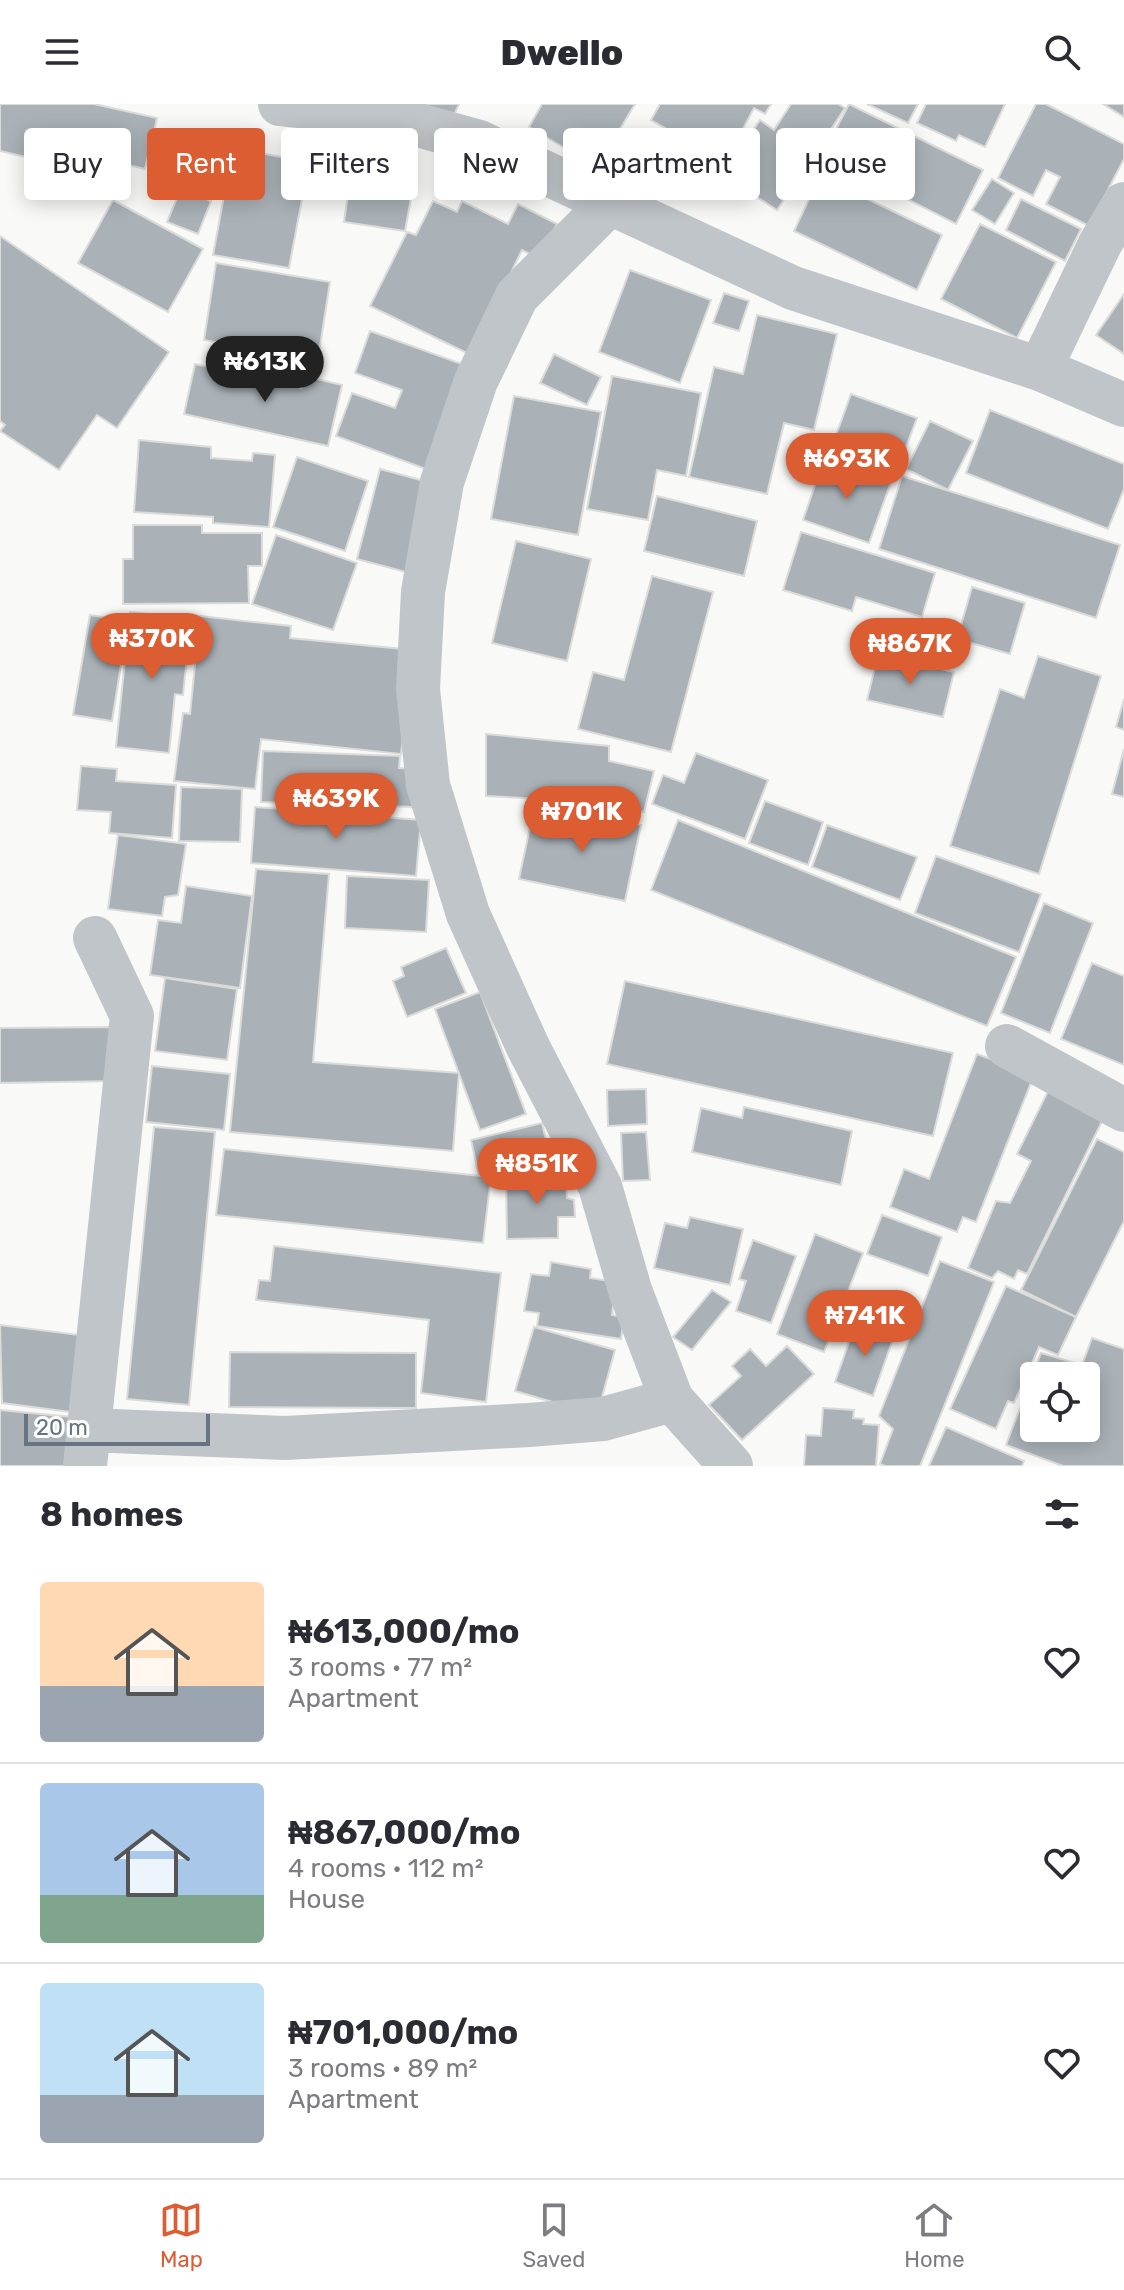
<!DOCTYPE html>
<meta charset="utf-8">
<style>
body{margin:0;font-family:Rubik,sans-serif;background:#f7f7f7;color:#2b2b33;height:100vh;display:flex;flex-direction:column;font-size:30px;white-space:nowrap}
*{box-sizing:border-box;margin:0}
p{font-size:26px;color:#7c7c81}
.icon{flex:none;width:44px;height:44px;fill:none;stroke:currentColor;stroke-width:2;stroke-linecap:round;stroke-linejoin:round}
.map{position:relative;height:1362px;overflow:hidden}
.details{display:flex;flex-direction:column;background:#fff;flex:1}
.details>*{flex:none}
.hud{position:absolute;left:24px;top:24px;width:1076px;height:72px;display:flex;gap:16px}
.controls{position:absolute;left:1020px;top:1258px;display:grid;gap:16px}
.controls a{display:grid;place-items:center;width:80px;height:80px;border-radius:8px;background:#fff;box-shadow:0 4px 20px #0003;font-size:40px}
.scale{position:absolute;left:24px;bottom:20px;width:186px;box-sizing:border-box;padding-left:8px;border:4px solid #667581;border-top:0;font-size:22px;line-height:28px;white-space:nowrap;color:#667581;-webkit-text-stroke:6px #fff;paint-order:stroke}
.price{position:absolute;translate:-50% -68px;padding:0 18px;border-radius:28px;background:#dd5d33;color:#fff;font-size:26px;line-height:52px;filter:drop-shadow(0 2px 4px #0008)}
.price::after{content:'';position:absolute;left:50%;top:48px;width:24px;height:18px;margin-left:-12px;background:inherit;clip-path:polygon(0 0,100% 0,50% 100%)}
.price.active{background:#222;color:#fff}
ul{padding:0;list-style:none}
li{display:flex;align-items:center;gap:24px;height:200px;padding:0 40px}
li+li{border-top:2px solid #e1e1e2}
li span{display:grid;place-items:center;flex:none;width:224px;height:160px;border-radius:8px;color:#555}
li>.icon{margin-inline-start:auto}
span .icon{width:96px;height:96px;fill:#fffc;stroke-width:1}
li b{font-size:34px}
h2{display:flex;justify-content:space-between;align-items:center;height:96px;padding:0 40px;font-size:34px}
.pill{padding:0 28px;border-radius:8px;background:#fff;box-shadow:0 4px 20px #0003;font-size:28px;line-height:72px}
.pill.active{background:#dd5d33;color:#fff}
header{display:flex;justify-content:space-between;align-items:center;height:104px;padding:0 40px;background:#fff;font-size:36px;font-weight:800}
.menu{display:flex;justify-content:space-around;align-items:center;height:112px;border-top:2px solid #e1e1e2;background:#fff;font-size:22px;color:#7c7c81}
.menu a{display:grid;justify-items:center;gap:4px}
.menu .active{color:#dd5d33}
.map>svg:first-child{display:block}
.building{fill:#aab2b8;stroke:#dbdbd9;stroke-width:2;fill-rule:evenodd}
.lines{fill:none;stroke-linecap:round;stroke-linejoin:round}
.street{stroke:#c0c5c9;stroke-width:44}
</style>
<header><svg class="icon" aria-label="menu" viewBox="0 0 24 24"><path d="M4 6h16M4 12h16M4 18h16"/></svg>Dwello<svg class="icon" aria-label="search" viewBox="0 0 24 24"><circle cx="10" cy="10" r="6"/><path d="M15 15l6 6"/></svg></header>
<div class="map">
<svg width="1124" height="1362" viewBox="0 0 1124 1362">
<rect width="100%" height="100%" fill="#f9f9f7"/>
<g class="building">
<path d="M 0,0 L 94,0 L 157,14 L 145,65 L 69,47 L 65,62 L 0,47 Z"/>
<path d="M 417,0 L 459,0 L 452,16 Z"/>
<path d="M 542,0 L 635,0 L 597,63 L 529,23 Z"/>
<path d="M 660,0 L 771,0 L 765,10 L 754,4 L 725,58 L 651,16 Z"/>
<path d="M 791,0 L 838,0 L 845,4 L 777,106 L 723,71 L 760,16 L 774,26 Z"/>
<path d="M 849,0 L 983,66 L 956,120 L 864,73 L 858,86 L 816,64 Z"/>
<path d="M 867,0 L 918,0 L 908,19 Z"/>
<path d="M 926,0 L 1005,0 L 985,43 L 959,31 L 956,37 L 917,19 Z"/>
<path d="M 1036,0 L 1046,0 L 1124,40 L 1124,55 L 1089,122 L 1046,100 L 1060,73 L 1046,66 L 1033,92 L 998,74 Z"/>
<path d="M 1103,0 L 1124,0 L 1124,13 Z"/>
<path d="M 233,44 L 309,58 L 289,164 L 213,151 Z"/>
<path d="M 352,63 L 415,72 L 405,127 L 344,118 Z"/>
<path d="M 820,72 L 942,131 L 917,186 L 794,127 Z"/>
<path d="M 992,75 L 1014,89 L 995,120 L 972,106 Z"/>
<path d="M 181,84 L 211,97 L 198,130 L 167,118 Z"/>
<path d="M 1021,95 L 1081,125 L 1065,157 L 1006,126 Z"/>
<path d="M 113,96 L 203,145 L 168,208 L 78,159 Z"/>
<path d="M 433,97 L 457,108 L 462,97 L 508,120 L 518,100 L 557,120 L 540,155 L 522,146 L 471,251 L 370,202 L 407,128 L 416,131 Z"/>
<path d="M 980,120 L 1056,158 L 1017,234 L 941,195 Z"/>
<path d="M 0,132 L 169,248 L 117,324 L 97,311 L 59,366 L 0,327 L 5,321 L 0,317 Z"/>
<path d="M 216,159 L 330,178 L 318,255 L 204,236 Z"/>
<path d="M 630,166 L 711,196 L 680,279 L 599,248 Z"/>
<path d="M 724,189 L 749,197 L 739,227 L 713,219 Z"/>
<path d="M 1124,190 L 1124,250 L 1096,231 Z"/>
<path d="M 757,211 L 837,230 L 814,326 L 784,319 L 767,390 L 689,373 L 714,263 L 743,270 Z"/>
<path d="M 370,227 L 473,264 L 434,368 L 336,332 L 352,289 L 395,304 L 402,286 L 355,269 Z"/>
<path d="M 554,250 L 601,273 L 587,301 L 540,279 Z"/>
<path d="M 195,260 L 302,284 L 304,272 L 342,281 L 328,342 L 184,310 Z"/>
<path d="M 612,272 L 701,289 L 686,372 L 657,366 L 648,416 L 587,405 Z"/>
<path d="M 851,290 L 917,314 L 897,367 L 885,362 L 883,367 L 830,348 Z"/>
<path d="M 514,292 L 601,308 L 578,431 L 491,415 Z"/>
<path d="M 990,306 L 1124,360 L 1124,385 L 1108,425 L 966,369 Z"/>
<path d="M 930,317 L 973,337 L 948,386 L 906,365 Z"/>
<path d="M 139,336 L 211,343 L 211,354 L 252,357 L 253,349 L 275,351 L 269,423 L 213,419 L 213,413 L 134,408 Z"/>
<path d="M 297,353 L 368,377 L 345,447 L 273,423 Z"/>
<path d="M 824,355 L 891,378 L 869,439 L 803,416 Z"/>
<path d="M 380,365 L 439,381 L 417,471 L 357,455 Z"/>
<path d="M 902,372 L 1120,441 L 1096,514 L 879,445 Z"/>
<path d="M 657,392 L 757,417 L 744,472 L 644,447 Z"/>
<path d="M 133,421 L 202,421 L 202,429 L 262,429 L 262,462 L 248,462 L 249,499 L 123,500 L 123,455 L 133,455 Z"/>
<path d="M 801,428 L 935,469 L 922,513 L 856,493 L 852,507 L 783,486 Z"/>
<path d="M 276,431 L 357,459 L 333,526 L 252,500 Z"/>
<path d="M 516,437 L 591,455 L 567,557 L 492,539 Z"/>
<path d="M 652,472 L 713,488 L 671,648 L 578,625 L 593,568 L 624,576 Z"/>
<path d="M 972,483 L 1025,499 L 1010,550 L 957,535 Z"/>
<path d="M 130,508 L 182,514 L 181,522 L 190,524 L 183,591 L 175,590 L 169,649 L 116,643 Z"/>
<path d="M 90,511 L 128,517 L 112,617 L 73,611 Z"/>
<path d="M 200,512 L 291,522 L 290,534 L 413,546 L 401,650 L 261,635 L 255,685 L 174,677 L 183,609 L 190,610 Z"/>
<path d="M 878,551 L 954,568 L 943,613 L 867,596 Z"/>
<path d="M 1038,552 L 1101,572 L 1039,770 L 950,742 L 1000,585 L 1024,594 Z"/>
<path d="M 1124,595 L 1124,626 L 1116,623 Z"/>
<path d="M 486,630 L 609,642 L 609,657 L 654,667 L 644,708 L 599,698 L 486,692 Z"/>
<path d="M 1124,645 L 1124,693 L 1112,690 Z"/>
<path d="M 263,647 L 400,652 L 399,664 L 415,665 L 414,703 L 261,698 Z"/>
<path d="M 696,649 L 768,676 L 745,735 L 652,700 L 663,671 L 684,679 Z"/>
<path d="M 81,662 L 117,665 L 116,677 L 176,681 L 172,734 L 109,729 L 111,708 L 77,706 Z"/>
<path d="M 181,683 L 242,685 L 240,738 L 179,737 Z"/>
<path d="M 765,697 L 823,718 L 808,761 L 749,739 Z"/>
<path d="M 551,702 L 641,721 L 625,797 L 519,775 L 530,723 L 546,726 Z"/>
<path d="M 255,703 L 421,716 L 416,772 L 251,759 Z"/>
<path d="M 678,716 L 1016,853 L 987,922 L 651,786 Z"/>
<path d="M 827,721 L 917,753 L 900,796 L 812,763 Z"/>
<path d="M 118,731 L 186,740 L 178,791 L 165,793 L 162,812 L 108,805 Z"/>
<path d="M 936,752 L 1041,790 L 1019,848 L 915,809 Z"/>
<path d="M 256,765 L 329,770 L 313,958 L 459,969 L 453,1047 L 230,1028 Z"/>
<path d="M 347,772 L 429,776 L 426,828 L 345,824 Z"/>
<path d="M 186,782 L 252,792 L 240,884 L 150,871 L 158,816 L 181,819 Z"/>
<path d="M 1044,799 L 1093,819 L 1050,929 L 1001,909 Z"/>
<path d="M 446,844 L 466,889 L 407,913 L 393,877 L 404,872 L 401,863 Z"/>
<path d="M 1092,859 L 1124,872 L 1124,961 L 1061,935 Z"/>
<path d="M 165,874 L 237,885 L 227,956 L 155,947 Z"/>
<path d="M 625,877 L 953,949 L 933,1032 L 607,960 Z"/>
<path d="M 480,888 L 526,1010 L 480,1026 L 435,905 Z"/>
<path d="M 115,923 L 116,977 L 0,979 L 0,924 Z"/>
<path d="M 977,950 L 1034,971 L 976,1118 L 963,1113 L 957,1128 L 890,1103 L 904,1065 L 929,1075 Z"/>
<path d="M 152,962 L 230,970 L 224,1026 L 146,1018 Z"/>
<path d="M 1053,977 L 1109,1003 L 1027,1170 L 1018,1166 L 1014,1175 L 998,1167 L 992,1174 L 968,1164 L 996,1097 L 1010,1099 L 1031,1057 L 1017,1050 Z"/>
<path d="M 646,985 L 647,1020 L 608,1022 L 607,986 Z"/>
<path d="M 744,1003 L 852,1027 L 841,1081 L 692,1048 L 701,1004 L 742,1014 Z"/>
<path d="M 542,1019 L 550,1054 L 479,1072 L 471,1036 Z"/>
<path d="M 154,1023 L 215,1028 L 189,1301 L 127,1295 Z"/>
<path d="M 646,1028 L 650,1076 L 623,1077 L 621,1029 Z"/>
<path d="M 1097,1035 L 1124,1048 L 1124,1117 L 1076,1213 L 1021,1186 Z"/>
<path d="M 224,1045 L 491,1073 L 483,1139 L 216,1111 Z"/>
<path d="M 565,1071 L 567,1094 L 574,1096 L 575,1113 L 558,1113 L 558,1134 L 507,1135 L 506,1073 Z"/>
<path d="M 882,1111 L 942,1133 L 928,1172 L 867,1150 Z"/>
<path d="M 690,1113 L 743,1125 L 730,1181 L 654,1164 L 665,1119 L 687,1124 Z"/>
<path d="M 815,1130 L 863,1149 L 824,1248 L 777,1230 Z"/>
<path d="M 753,1136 L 796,1152 L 771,1219 L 736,1207 L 746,1177 L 739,1175 Z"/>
<path d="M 274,1142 L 501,1169 L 486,1298 L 421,1289 L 429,1216 L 256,1196 L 259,1176 L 270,1177 Z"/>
<path d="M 940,1157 L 994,1178 L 920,1362 L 885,1362 L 880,1360 L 893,1325 L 879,1312 Z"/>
<path d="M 551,1158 L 591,1165 L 590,1174 L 616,1178 L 612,1211 L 624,1213 L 621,1235 L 537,1222 L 539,1209 L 524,1207 L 531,1170 L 549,1172 Z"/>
<path d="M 1006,1182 L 1076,1213 L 1058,1251 L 1039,1243 L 1014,1299 L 1008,1297 L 996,1325 L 950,1305 Z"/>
<path d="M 712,1186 L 731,1198 L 692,1246 L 673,1233 Z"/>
<path d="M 857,1215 L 895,1229 L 873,1292 L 835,1278 Z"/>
<path d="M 0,1221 L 87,1232 L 78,1309 L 2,1299 Z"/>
<path d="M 534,1223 L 615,1246 L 597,1311 L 515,1287 Z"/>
<path d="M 1092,1234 L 1124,1245 L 1124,1362 L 1063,1362 L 1006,1341 L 1041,1249 L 1082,1261 ZM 1034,1272 L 1086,1272 L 1086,1324 L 1034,1324 Z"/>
<path d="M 787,1242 L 814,1270 L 742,1336 L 709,1301 L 741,1272 L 732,1262 L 750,1245 L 766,1262 Z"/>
<path d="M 230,1248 L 416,1249 L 416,1304 L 229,1303 Z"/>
<path d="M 823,1304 L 854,1306 L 853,1314 L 864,1315 L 863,1320 L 879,1321 L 876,1362 L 804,1362 L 806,1331 L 821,1332 Z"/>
<path d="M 0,1306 L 72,1313 L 67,1362 L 0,1362 Z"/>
<path d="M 946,1323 L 1024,1357 L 1022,1362 L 929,1362 Z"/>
</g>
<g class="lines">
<g class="street">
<path d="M 280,0 L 379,10 L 479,38 L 793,184 L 1040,265 L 1124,301"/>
<path d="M 612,97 L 517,192 L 476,277 L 442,378 L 423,488 L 418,585 L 428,681 L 468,810 L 528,943 L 600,1082 L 630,1186 L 672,1296 L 731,1362"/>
<path d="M 1040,265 L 1100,140 L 1124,100"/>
<path d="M 1007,942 L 1124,1006"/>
<path d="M 87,1326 L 285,1334 L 529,1321 L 603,1315 L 672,1296"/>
<path d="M 85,1362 L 132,912 L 95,834"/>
</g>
</g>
</svg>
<div class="controls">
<a><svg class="icon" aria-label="locate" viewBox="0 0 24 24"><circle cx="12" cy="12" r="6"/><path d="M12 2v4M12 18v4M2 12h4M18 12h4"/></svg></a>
</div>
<div class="scale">20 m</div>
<b class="price active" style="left:265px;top:300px">₦613K</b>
<b class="price" style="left:847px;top:397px">₦693K</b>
<b class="price" style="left:152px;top:577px">₦370K</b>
<b class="price" style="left:910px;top:582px">₦867K</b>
<b class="price" style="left:336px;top:737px">₦639K</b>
<b class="price" style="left:582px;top:750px">₦701K</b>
<b class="price" style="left:537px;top:1102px">₦851K</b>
<b class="price" style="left:865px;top:1254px">₦741K</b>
<div class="hud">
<a class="pill">Buy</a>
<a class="pill active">Rent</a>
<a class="pill">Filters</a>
<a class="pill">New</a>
<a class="pill">Apartment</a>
<a class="pill">House</a>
</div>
</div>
<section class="details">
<h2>8 homes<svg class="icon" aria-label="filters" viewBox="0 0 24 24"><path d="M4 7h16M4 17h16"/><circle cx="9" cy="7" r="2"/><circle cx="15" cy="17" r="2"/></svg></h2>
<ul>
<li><span style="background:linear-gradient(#ffd9b3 65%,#9aa5b1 0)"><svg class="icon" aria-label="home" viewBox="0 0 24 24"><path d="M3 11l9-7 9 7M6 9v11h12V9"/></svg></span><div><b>₦613,000/mo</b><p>3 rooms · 77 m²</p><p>Apartment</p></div><svg class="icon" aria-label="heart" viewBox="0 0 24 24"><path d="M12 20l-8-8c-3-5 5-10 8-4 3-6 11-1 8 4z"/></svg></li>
<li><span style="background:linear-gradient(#a9c7e8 70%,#7fa58c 0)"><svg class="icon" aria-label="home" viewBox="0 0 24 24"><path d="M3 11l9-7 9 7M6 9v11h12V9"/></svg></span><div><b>₦867,000/mo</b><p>4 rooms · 112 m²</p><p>House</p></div><svg class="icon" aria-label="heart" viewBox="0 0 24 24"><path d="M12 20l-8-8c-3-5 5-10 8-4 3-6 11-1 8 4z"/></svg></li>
<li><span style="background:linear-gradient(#bfe0f5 70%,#9aa5b1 0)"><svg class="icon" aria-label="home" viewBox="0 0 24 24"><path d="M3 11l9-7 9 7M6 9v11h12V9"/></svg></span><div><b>₦701,000/mo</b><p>3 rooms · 89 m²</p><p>Apartment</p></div><svg class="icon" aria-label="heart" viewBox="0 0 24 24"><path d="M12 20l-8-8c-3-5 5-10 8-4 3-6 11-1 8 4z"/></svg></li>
</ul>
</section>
<nav class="menu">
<a class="active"><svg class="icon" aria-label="map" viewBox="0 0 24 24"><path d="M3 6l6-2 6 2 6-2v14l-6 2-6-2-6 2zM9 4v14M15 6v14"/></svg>Map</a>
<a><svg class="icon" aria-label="saved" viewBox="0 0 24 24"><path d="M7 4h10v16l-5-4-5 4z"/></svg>Saved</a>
<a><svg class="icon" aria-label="home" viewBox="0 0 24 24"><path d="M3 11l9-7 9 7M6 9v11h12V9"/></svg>Home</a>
</nav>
